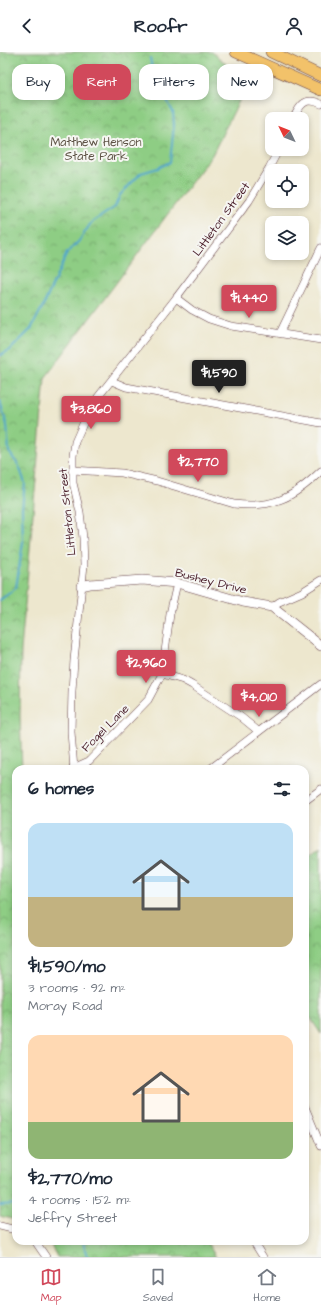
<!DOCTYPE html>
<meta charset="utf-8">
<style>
body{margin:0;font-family:"Architects Daughter",sans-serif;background:#f6f6f7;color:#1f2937;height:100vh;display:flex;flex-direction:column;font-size:15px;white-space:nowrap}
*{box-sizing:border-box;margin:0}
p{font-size:13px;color:#747a83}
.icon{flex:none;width:22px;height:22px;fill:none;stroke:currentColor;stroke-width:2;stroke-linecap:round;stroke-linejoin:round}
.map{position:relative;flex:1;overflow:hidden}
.drawer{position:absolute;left:12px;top:713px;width:297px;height:480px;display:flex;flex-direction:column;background:#fff;border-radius:12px;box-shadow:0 2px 6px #0003}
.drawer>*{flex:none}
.hud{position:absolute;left:12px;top:12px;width:297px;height:36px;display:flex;gap:8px}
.needle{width:26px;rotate:313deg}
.tools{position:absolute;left:265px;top:60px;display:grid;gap:8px}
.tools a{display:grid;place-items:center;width:44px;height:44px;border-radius:8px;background:#fff;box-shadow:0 2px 6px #0003;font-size:20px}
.price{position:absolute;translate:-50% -34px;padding:0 9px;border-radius:4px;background:#d1495b;color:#fff;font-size:13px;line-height:26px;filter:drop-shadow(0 1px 2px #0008)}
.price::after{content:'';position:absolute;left:50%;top:24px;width:12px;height:9px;margin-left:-6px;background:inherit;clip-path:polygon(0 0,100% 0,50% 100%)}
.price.active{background:#222;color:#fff}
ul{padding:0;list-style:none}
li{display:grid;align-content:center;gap:8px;height:212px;padding:0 16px}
li span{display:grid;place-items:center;height:124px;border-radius:12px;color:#555}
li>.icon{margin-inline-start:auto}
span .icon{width:72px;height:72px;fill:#fffc;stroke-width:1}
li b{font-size:17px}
h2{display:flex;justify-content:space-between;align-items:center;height:48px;padding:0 16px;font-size:17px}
.tag{padding:0 14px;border-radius:12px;background:#fff;box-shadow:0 2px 6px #0003;font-size:14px;line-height:36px}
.tag.active{background:#d1495b;color:#fff}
header{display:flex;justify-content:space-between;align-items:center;height:52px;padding:0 16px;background:#fff;font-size:18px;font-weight:700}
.menu{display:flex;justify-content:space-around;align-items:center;height:56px;border-top:1px solid #e0e1e3;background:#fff;font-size:11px;color:#747a83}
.menu a{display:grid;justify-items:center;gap:2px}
.menu .active{color:#d1495b}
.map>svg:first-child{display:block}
.park{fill:url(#park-crowns);stroke:#6c7658}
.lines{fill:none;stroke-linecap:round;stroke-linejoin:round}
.stream{stroke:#4fa6cc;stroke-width:2}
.minor-casing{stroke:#623d43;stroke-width:8}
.tertiary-casing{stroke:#623d43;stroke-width:10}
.primary-casing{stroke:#623d43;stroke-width:12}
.minor{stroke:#fff;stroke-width:7}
.tertiary{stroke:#fff;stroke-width:9}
.primary{stroke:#f2c26a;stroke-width:11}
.labels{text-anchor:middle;stroke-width:4;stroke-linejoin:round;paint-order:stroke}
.park-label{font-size:12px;fill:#5e5346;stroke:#f6f6f2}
.street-label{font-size:12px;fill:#4a1f2b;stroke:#f6f6f2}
</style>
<header><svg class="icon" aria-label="back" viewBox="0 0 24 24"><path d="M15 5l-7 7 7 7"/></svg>Roofr<svg class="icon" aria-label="person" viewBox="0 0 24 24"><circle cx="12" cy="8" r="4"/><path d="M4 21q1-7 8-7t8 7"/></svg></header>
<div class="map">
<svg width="321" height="1205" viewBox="0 0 321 1205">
<defs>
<pattern id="park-crowns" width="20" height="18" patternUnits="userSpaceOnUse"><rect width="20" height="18" fill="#8ecd84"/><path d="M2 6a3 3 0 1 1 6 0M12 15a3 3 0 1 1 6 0" fill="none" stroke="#76a66c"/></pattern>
</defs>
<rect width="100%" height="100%" fill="#f6f6f2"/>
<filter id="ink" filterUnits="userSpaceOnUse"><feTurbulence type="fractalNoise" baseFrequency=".025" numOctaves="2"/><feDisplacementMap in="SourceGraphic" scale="8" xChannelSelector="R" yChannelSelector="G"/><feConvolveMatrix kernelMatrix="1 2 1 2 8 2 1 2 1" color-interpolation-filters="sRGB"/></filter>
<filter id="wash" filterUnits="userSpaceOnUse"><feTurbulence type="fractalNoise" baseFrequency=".012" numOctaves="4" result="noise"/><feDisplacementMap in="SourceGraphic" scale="16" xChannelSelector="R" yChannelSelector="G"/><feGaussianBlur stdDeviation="0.9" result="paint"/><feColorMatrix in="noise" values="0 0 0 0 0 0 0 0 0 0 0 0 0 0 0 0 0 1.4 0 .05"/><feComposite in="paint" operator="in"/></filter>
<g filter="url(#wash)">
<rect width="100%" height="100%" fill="#ede7ce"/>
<g class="park">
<path d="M 0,0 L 212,0 L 248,31 L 212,103 L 45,326 L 21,598 L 20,664 L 22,717 L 16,717 L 16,1168 L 0,1164 Z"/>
<path d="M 321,794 L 321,982 L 305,958 L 305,807 Z"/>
<path d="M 49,1189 L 206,1189 L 216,1205 L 57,1205 Z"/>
</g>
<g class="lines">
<g class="stream">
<path d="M 0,303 L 10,298 L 31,277 L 45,250 L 67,201 L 79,189 L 91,171 L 115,155 L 120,143 L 141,121 L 158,116 L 170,110 L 174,73 L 173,60 L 153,21 L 150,6"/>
<path d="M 0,350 L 7,373 L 9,400 L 19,414 L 25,431 L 22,456 L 23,490 L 16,536 L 0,548"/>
<path d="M 0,1153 L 16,1152"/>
<path d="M 83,1189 L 86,1202 L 88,1205"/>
</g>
</g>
</g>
<g filter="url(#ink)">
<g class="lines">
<defs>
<g id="minor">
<path d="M 293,67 C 300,53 305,44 321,52"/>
<path d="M 176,246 L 192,258 L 209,267 L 231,274 L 321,288"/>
<path d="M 280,281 L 321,196"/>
<path d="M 112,329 L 126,335 L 321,371"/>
<path d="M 72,418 L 122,421 L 157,429 L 234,452 C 273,457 294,445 321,419"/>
<path d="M 272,555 L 279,550 L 302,540 L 321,528"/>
<path d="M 162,622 L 183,628 L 192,633 L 241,665 L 258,679"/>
<path d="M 73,715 L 80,713 L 89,709 L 148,648 L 162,622 L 170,562 L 177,531"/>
<path d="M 74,717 L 71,680 L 72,639 L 74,608 L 84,513 L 83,486 L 80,460 L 73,431 L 73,404 L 75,390 L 86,365 L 98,345 L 176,246 L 249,149 L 269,116 L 279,97"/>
<path d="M 210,717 L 321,632"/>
<path d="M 305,749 L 321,737"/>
<path d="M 305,1055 L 321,1094"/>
<path d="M 0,1174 L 16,1178"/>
<path d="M 35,1189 L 46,1205"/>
<path d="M 253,1189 L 263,1205"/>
</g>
<path id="tertiary" d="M 81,534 L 90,532 L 142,528 L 177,531 L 243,550 L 272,555 L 321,594"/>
<g id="primary">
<path d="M 236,0 L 321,38"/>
<path d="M 271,0 L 321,24"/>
</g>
</defs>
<use href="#minor" class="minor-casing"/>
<use href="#tertiary" class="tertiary-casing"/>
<use href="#primary" class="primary-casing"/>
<use href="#minor" class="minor"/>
<use href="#tertiary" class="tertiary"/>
<use href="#primary" class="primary"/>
</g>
</g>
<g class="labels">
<g class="park-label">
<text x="96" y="94">Matthew Henson<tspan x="96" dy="14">State Park</tspan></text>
</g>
<g class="street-label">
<text transform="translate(221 167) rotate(-54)" y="4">Littleton Street</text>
<text transform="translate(67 460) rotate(-96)" y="4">Littleton Street</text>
<text transform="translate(211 529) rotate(14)" y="4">Bushey Drive</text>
<text transform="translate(105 676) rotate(-45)" y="4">Fogel Lane</text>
</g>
</g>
</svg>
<div class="tools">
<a><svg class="needle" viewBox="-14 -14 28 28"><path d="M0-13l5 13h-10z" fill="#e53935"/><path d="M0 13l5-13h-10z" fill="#747a83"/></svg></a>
<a><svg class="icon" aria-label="locate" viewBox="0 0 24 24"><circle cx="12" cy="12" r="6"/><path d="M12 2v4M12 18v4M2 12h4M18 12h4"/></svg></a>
<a><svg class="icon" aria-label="layers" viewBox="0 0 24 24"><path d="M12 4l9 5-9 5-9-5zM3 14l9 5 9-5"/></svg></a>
</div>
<b class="price" style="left:249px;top:267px">$1,440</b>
<b class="price active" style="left:219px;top:342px">$1,590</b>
<b class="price" style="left:91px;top:378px">$3,860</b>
<b class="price" style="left:198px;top:431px">$2,770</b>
<b class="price" style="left:146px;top:632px">$2,960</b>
<b class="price" style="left:259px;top:666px">$4,010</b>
<div class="hud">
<a class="tag">Buy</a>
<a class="tag active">Rent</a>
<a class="tag">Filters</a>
<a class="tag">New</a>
</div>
<section class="drawer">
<h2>6 homes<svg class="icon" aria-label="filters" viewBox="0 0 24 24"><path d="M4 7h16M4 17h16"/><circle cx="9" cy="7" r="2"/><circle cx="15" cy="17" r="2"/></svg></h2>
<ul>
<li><span style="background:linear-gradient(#bfe0f5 60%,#c2b280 0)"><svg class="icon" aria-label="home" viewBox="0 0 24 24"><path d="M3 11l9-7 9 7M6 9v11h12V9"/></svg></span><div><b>$1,590/mo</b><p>3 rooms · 92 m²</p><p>Moray Road</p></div></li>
<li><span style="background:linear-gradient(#ffd9b3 70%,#8fb573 0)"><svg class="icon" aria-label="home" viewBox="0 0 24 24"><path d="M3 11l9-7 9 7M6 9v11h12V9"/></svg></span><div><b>$2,770/mo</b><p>4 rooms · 152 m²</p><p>Jeffry Street</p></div></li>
</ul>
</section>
</div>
<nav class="menu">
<a class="active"><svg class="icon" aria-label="map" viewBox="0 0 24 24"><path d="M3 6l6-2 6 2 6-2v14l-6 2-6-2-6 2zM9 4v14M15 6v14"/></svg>Map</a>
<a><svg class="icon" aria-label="saved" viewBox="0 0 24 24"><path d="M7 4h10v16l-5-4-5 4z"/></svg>Saved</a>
<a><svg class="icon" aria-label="home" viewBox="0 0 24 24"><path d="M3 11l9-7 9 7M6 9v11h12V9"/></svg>Home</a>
</nav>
